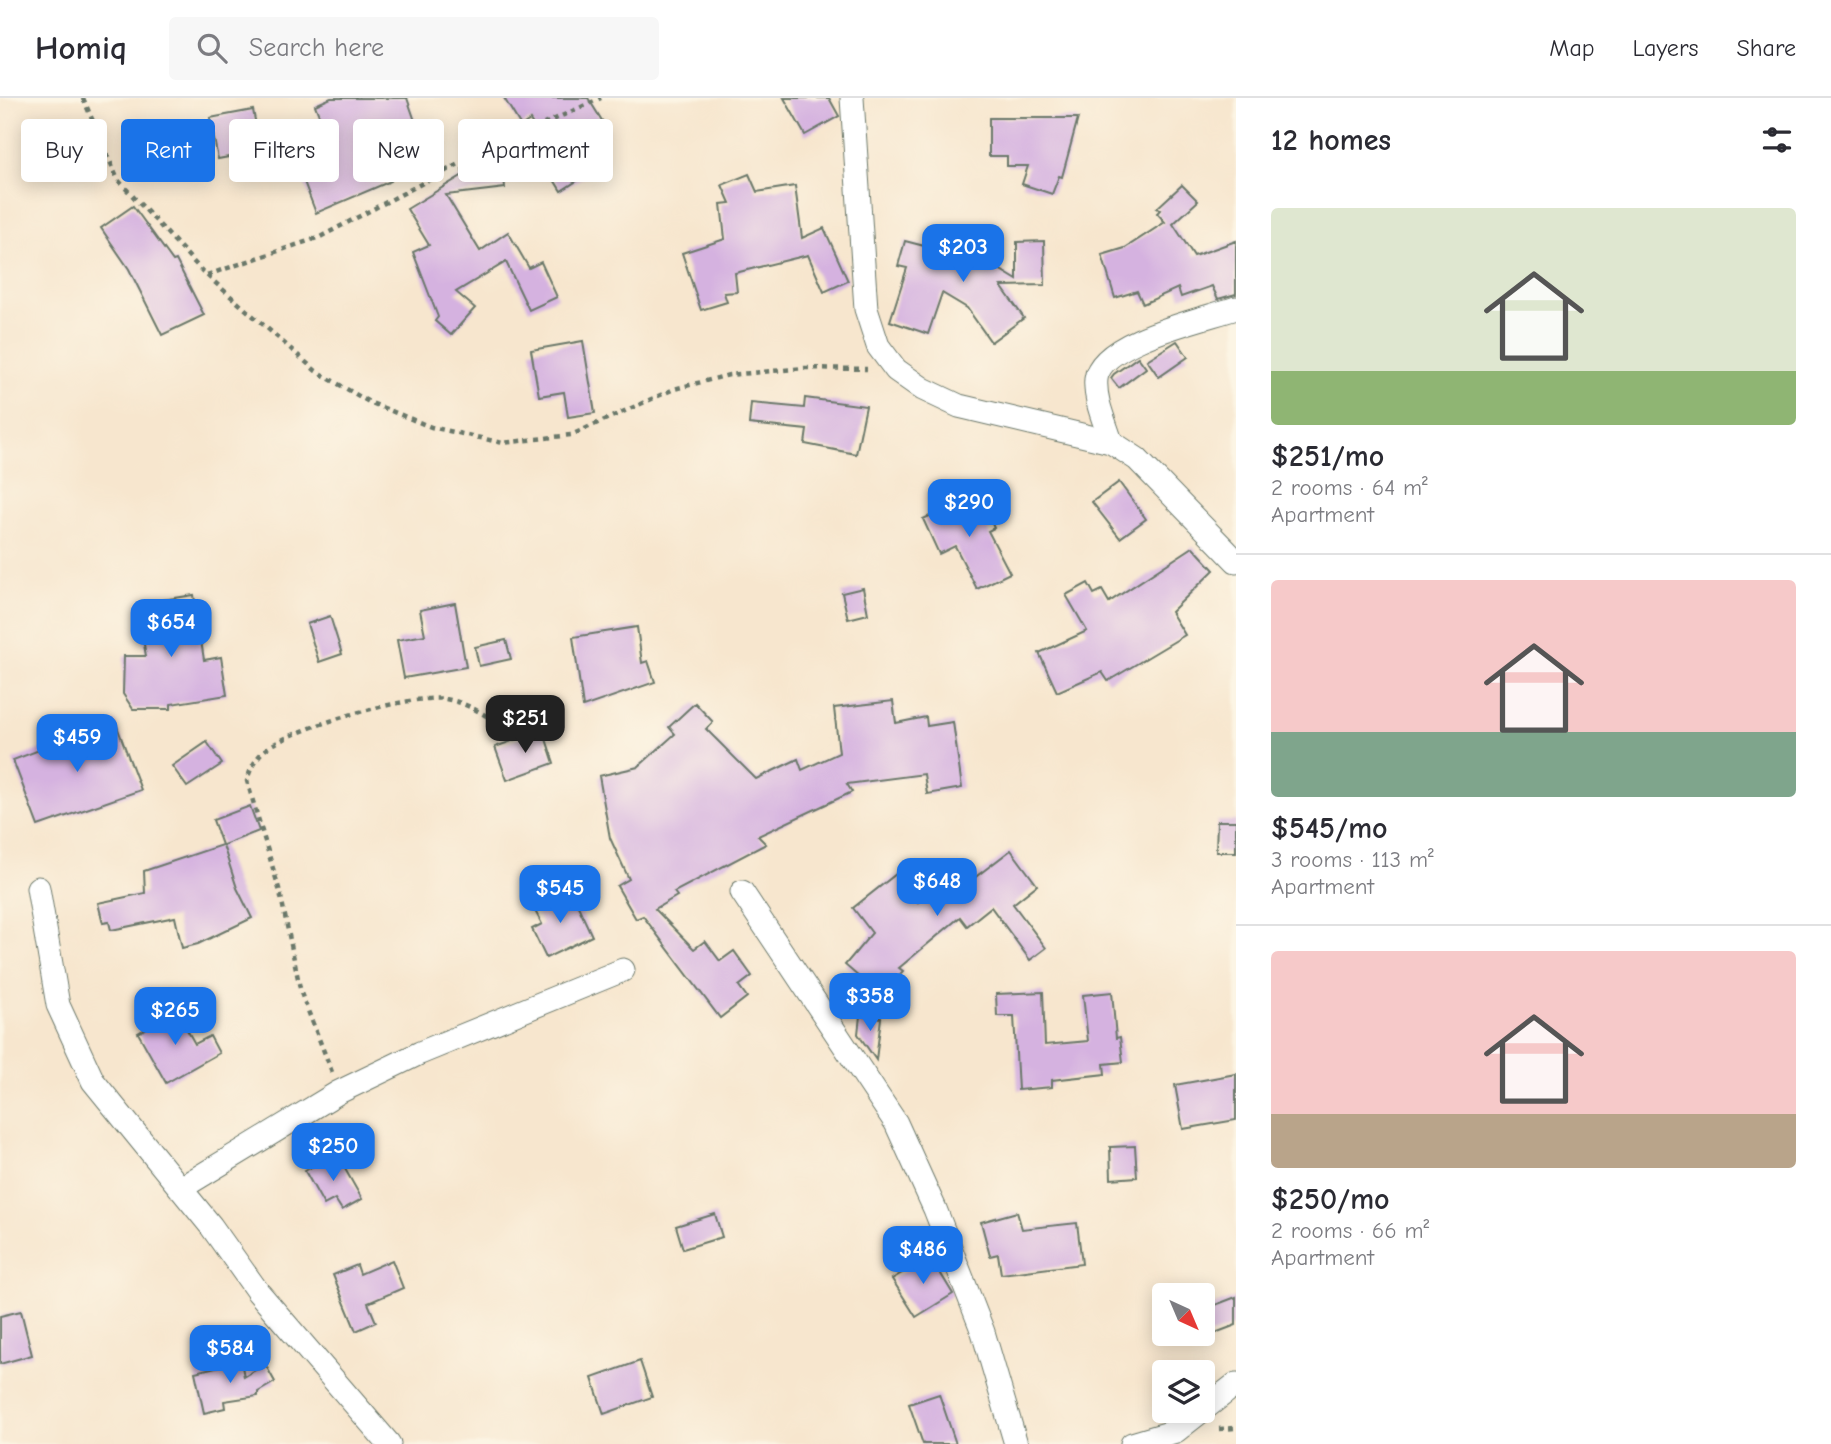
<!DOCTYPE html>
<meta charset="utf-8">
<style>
body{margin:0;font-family:"Comic Neue",sans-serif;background:#f7f7f7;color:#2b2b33;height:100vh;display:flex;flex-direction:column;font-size:26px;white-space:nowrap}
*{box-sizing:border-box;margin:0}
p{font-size:23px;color:#7c7c81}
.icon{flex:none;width:38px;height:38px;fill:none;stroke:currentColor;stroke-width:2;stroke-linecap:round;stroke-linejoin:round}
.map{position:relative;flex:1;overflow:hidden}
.side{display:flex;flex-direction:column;background:#fff;width:595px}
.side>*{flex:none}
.hud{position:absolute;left:21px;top:21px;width:665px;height:63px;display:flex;gap:14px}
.needle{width:46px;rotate:136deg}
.tools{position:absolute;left:1152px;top:1185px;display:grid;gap:14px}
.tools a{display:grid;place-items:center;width:63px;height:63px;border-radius:7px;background:#fff;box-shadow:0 4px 18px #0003;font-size:35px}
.price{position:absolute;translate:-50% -60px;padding:0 16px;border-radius:14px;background:#1a73e8;color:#fff;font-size:23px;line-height:46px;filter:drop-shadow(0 2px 4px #0008)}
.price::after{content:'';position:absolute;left:50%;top:42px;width:21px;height:16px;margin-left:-10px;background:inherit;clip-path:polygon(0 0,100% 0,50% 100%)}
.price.on{background:#222;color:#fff}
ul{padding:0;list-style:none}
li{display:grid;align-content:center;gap:14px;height:371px;padding:0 35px}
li+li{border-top:2px solid #e1e1e2}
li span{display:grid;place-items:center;height:217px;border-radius:7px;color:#555}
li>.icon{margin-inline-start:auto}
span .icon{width:126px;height:126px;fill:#fffc;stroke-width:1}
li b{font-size:30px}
h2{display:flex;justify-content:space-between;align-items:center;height:84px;padding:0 35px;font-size:30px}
.tag{padding:0 24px;border-radius:7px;background:#fff;box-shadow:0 4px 18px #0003;font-size:24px;line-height:63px}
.tag.on{background:#1a73e8;color:#fff}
header{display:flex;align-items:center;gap:42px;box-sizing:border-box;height:98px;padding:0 35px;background:#fff;border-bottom:2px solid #e1e1e2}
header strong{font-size:33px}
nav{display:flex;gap:38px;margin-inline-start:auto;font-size:24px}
.search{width:490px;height:63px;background:#f7f7f7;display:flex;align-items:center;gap:18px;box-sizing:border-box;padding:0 24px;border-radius:7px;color:#7c7c81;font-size:26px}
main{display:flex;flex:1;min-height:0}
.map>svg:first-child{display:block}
.building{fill:#d5b2e0}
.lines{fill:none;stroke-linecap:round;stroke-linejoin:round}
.minor-casing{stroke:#6b786a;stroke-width:25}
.path{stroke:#6b786a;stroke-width:4.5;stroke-dasharray:5 5;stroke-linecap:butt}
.minor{stroke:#fff;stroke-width:23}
</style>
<header>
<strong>Homiq</strong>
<div class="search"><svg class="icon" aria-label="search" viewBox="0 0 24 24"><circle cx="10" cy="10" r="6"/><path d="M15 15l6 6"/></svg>Search here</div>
<nav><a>Map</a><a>Layers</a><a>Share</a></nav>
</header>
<main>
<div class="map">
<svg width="1236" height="1346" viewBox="0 0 1236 1346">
<rect width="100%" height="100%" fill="#fcf5e5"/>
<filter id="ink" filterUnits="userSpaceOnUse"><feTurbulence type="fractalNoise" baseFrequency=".0143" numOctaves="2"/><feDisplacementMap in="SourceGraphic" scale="14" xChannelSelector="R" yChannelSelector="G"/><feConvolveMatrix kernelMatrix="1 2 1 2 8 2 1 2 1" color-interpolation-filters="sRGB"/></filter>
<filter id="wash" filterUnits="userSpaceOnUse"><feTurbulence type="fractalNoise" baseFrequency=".00686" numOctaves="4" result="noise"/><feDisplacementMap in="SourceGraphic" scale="28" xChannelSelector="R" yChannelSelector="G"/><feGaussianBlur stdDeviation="1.57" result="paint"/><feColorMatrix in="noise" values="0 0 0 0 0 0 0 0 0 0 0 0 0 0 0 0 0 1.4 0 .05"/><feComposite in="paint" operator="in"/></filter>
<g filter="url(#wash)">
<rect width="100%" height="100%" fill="#f7e6ce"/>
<g id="blocks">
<g class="building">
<path d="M 331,0 L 407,0 L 415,23 L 371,37 L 391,83 L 316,115 L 298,68 L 333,53 L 315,7 Z"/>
<path d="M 504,0 L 588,0 L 609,34 L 584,49 L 597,70 L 561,93 L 542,62 L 551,57 L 530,22 L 521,28 Z"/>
<path d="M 784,0 L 829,0 L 839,18 L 805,37 Z"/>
<path d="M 253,12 L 261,53 L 218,61 L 210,20 Z"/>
<path d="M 989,20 L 1078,20 L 1062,79 L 1059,78 L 1052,96 L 1022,86 L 1028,68 L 1007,68 L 1007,58 L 989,58 Z"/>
<path d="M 503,66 L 505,90 L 446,97 L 480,153 L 508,134 L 529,170 L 541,164 L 557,199 L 529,212 L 506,164 L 456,194 L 475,210 L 451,237 L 435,223 L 438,219 L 413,154 L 429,147 L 407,111 L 463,77 L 462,71 Z"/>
<path d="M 749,76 L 757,94 L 795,88 L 802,140 L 824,130 L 848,183 L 824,194 L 808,157 L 735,175 L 737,194 L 724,195 L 727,204 L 701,212 L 682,155 L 725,141 L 721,106 L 730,105 L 722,87 Z"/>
<path d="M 1182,87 L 1198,103 L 1173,126 L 1194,158 L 1236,143 L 1236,196 L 1218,201 L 1212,188 L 1181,199 L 1178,190 L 1143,206 L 1137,193 L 1115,200 L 1102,157 L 1125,150 L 1165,124 L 1157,115 L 1160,112 L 1157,110 Z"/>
<path d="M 133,108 L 173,163 L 176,162 L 204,217 L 162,237 L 129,171 L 101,130 Z"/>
<path d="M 940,135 L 1017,182 L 1017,144 L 1044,143 L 1045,187 L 1001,188 L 1024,220 L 991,244 L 967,210 L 942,195 L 928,236 L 890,223 L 907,170 L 898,168 L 905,143 L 932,150 Z"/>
<path d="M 583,243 L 595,315 L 568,319 L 564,294 L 539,298 L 531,252 Z"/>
<path d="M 1177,243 L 1188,259 L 1159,279 L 1147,262 Z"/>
<path d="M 1138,259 L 1146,270 L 1119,290 L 1111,280 L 1114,276 Z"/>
<path d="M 805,300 L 866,308 L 856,356 L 805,346 L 807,332 L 749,326 L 751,305 L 804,310 Z"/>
<path d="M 1119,384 L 1146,421 L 1120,440 L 1092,404 Z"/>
<path d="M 979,396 L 994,430 L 988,433 L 1010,475 L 977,491 L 955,448 L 939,456 L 923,421 Z"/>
<path d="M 1193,449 L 1214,472 L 1171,514 L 1185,537 L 1108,583 L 1102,574 L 1057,594 L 1039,555 L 1087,533 L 1066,497 L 1088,485 L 1094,496 L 1102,492 L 1109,504 Z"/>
<path d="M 863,490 L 868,516 L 848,521 L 842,495 Z"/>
<path d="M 194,497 L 204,562 L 221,559 L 227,597 L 171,606 L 171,611 L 133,611 L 123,596 L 124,558 L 146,558 L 137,506 Z"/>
<path d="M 455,505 L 466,569 L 404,580 L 397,542 L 425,537 L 420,512 Z"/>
<path d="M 330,518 L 342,556 L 319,564 L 307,526 Z"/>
<path d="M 637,529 L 642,565 L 648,563 L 655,584 L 583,609 L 573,539 Z"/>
<path d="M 506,542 L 511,561 L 479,568 L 475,549 Z"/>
<path d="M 893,603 L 896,625 L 926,619 L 927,628 L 953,624 L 962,690 L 927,696 L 924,676 L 847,686 L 852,694 L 758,738 L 766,746 L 674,794 L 677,798 L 655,811 L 694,851 L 705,843 L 720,863 L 734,853 L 752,878 L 739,888 L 747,899 L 720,920 L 643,818 L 636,821 L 617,788 L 629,781 L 610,740 L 599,678 L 638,669 L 675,636 L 669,629 L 695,605 L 713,624 L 706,631 L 756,681 L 798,661 L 802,672 L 839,655 L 834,610 Z"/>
<path d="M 115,623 L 141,692 L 38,728 L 13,662 Z"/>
<path d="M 543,632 L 554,665 L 507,682 L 495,649 Z"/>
<path d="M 207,644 L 222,666 L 187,689 L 172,668 Z"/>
<path d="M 250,708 L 259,733 L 223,747 L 237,790 L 252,820 L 198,846 L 182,850 L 175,819 L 111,832 L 109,824 L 103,825 L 98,805 L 145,795 L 144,773 L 222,747 L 213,722 Z"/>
<path d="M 1217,723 L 1236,723 L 1236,754 L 1216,754 Z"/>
<path d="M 1011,752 L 1037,787 L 1013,806 L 1046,850 L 1030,862 L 991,809 L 967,828 L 960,819 L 899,870 L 903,873 L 881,898 L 845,867 L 872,835 L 853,810 L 896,776 L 918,804 L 955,774 L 965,787 Z"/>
<path d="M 571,793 L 592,838 L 546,860 L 532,831 L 542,826 L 534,811 Z"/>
<path d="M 1043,894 L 1045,947 L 1088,943 L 1083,897 L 1112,894 L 1116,940 L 1120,939 L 1123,964 L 1104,966 L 1105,976 L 1052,982 L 1052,989 L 1018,992 L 1014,918 L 997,918 L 996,896 Z"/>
<path d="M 177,914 L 195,946 L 210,938 L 219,955 L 166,985 L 138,935 Z"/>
<path d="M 860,918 L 881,920 L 876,962 L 858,936 Z"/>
<path d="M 1236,976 L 1236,1022 L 1183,1031 L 1175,987 Z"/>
<path d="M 1135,1048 L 1137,1079 L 1111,1081 L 1110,1049 Z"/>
<path d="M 336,1055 L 362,1101 L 342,1112 L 335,1101 L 324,1107 L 305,1073 Z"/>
<path d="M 1017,1114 L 1022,1131 L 1077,1125 L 1082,1166 L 1001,1176 L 998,1156 L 990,1158 L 981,1124 Z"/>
<path d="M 715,1116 L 722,1139 L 683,1151 L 676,1128 Z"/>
<path d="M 930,1158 L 953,1196 L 916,1219 L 892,1181 Z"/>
<path d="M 392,1162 L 403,1190 L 368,1205 L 376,1224 L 356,1233 L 333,1177 L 357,1167 L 360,1176 Z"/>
<path d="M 1236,1199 L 1236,1227 L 1202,1240 L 1202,1212 Z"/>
<path d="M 21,1213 L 32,1257 L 0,1266 L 0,1218 Z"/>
<path d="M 241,1263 L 244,1279 L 265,1266 L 275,1284 L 258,1294 L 258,1298 L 224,1303 L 225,1310 L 204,1315 L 195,1274 Z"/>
<path d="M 640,1263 L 652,1299 L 604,1316 L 592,1280 Z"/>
<path d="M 939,1296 L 956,1346 L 923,1346 L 909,1306 Z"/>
</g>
</g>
</g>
<g filter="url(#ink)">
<use href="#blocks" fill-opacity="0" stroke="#6b786a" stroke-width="2"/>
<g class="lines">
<defs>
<g id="minor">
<path d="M 852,0 L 866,211 L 878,248 L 896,272 L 923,291 L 959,308 L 1111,344 L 1137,361 L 1236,463"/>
<path d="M 1111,344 C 1105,324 1094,302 1096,281 C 1100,243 1204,221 1236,210"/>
<path d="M 38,790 L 58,907 L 93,983 L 211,1128 L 258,1194 L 389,1346"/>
<path d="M 742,794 L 896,1025 L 935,1111 L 983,1234 L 1016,1346"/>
<path d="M 181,1090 L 339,994 L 420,955 L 623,872"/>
<path d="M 1132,1346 L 1176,1333 L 1236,1286"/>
</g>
</defs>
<use href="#minor" class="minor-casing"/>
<g class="path">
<path d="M 83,0 L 118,82 L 203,174 L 316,273 L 369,304 L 431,329 L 503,345 L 571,337 L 674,291 L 729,277 L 805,270 L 867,271"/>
<path d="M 207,177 L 320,139 L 472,59 L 601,0"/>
<path d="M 332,974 L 301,895 L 280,794 L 247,683 C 250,671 256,659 266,651 C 297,629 408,596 445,601 C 467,604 488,619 507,631"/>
<path d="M 1219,1331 L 1236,1330"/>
</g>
<use href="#minor" class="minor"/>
</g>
</g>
</svg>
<div class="tools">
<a><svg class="needle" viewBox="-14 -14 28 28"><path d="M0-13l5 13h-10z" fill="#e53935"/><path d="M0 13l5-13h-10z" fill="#7c7c81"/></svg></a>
<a><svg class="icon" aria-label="layers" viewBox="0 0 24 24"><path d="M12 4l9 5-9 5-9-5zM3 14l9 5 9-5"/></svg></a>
</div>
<b class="price" style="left:963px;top:186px">$203</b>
<b class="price" style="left:969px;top:441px">$290</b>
<b class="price" style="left:171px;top:561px">$654</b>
<b class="price on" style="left:525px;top:657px">$251</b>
<b class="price" style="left:77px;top:676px">$459</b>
<b class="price" style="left:937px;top:820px">$648</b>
<b class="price" style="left:560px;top:827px">$545</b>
<b class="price" style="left:870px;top:935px">$358</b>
<b class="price" style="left:175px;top:949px">$265</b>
<b class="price" style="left:333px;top:1085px">$250</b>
<b class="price" style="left:923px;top:1188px">$486</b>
<b class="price" style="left:230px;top:1287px">$584</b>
<div class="hud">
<a class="tag">Buy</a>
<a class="tag on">Rent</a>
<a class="tag">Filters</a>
<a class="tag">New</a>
<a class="tag">Apartment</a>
</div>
</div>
<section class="side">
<h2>12 homes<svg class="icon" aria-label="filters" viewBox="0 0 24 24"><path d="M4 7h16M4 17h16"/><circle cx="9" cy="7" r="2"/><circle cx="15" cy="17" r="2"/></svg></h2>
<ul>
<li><span style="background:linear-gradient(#dfe7d0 75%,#8fb573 0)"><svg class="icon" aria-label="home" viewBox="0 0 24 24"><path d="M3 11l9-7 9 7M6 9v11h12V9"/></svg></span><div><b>$251/mo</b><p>2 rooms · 64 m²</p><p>Apartment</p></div></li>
<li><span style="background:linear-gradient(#f6c9c9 70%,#7fa58c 0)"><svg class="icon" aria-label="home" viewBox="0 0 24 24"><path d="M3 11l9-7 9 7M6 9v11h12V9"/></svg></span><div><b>$545/mo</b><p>3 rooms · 113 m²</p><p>Apartment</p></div></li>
<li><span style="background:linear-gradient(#f6c9c9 75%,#b9a48a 0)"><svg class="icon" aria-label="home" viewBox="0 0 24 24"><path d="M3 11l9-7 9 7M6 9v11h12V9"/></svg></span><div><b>$250/mo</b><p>2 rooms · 66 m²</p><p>Apartment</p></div></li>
</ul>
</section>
</main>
